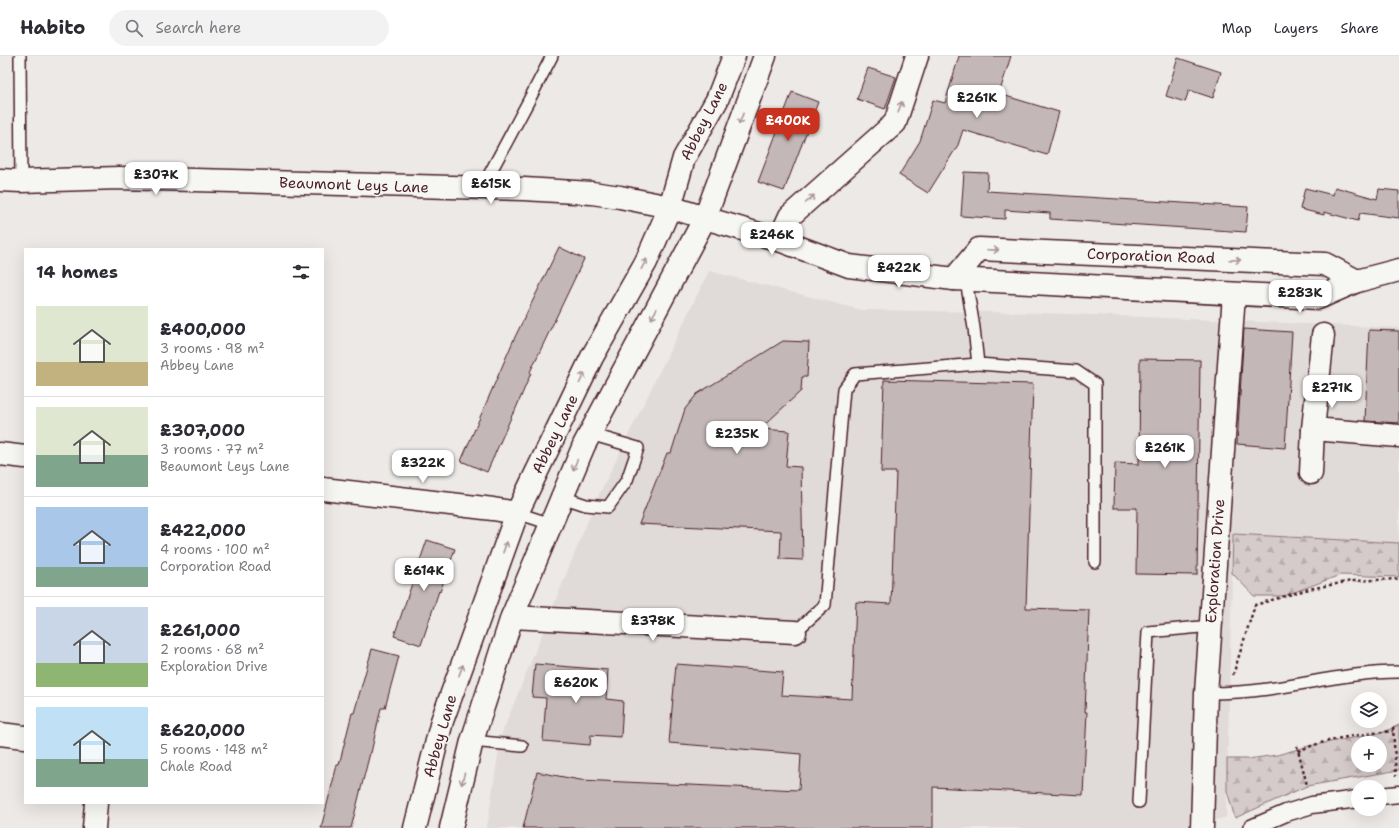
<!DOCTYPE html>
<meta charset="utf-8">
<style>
body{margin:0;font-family:"Shantell Sans",sans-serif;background:#f2f2f3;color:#2b2b33;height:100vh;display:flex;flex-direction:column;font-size:15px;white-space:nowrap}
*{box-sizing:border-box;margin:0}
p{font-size:13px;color:#7c7c81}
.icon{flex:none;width:22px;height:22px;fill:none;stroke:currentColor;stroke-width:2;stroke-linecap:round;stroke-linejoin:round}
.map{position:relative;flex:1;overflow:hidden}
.panel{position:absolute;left:24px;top:192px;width:300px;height:556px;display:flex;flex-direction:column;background:#fff;border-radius:0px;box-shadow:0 4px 16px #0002}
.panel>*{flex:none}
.buttons{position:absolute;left:1351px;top:636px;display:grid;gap:8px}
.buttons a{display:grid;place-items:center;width:36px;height:36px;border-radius:50%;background:#fff;box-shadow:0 4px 16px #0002;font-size:20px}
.price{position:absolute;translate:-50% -34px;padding:0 9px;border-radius:8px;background:#fff;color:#222;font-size:13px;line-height:26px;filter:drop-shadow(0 1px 2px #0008)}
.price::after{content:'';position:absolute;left:50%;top:24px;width:12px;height:9px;margin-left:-6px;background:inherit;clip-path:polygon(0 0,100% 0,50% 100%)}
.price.selected{background:#c8321e;color:#fff}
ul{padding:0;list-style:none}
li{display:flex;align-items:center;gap:12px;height:100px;padding:0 12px}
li+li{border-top:1px solid #e1e1e2}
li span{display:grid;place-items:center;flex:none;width:112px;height:80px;border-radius:0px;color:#555}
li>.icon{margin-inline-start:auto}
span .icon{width:48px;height:48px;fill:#fffc;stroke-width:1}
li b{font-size:17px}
h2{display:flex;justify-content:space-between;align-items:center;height:48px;padding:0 12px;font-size:17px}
header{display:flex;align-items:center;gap:24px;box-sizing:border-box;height:56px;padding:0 20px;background:#fff;border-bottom:1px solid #e1e1e2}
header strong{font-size:19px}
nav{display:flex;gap:22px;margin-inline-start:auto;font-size:14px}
.search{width:280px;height:36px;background:#f2f2f3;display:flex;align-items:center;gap:10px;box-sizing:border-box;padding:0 14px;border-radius:22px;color:#7c7c81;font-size:15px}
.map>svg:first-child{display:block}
.built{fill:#e0dad8}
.forest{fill:url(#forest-firs);stroke:#8f757a;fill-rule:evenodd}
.building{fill:#c4b7b7;stroke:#4a1f2b}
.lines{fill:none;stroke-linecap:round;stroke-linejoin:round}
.service-casing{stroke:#4a1f2b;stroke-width:14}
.pedestrian-casing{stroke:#4a1f2b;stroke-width:19}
.minor-casing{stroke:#4a1f2b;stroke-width:25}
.tertiary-casing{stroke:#4a1f2b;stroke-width:25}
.primary-casing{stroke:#4a1f2b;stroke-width:25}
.path{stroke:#4a1f2b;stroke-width:2.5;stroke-dasharray:3 3;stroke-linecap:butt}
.service{stroke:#f6f6f2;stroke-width:11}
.pedestrian{stroke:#f6f6f2;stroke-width:16}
.minor{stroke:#f6f6f2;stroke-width:22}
.tertiary{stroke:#f6f6f2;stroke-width:22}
.primary{stroke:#f6f6f2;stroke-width:22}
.oneway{stroke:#a99598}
.labels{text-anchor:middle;stroke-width:3;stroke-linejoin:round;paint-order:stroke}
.street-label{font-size:15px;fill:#4a1f2b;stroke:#f6f6f2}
</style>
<header>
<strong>Habito</strong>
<div class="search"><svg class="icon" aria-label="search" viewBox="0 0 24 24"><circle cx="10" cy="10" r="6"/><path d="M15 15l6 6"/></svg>Search here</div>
<nav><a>Map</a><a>Layers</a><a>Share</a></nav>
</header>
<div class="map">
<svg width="1399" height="772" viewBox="0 0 1399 772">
<defs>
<pattern id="forest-firs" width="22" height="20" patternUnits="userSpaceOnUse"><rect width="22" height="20" fill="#d4cbca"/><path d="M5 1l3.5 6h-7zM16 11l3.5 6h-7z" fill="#b8aeae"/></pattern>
</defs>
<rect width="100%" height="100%" fill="#ece9e6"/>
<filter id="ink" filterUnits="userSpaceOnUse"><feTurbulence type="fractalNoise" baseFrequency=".025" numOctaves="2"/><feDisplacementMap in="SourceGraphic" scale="8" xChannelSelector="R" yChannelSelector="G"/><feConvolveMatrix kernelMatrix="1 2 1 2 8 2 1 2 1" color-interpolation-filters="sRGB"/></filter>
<g filter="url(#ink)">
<path class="built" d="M 709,215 L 861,254 L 1044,257 L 1399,272 L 1399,487 L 1233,479 L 1226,761 L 1190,772 L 487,772 L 501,680 L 595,447 Z"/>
<g class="forest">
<path d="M 1233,478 L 1399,487 L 1399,521 L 1340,519 L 1284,540 L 1254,540 L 1232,517 Z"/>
<path d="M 1399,669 L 1399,714 L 1307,730 L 1235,762 L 1227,735 L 1227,703 L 1248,703 L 1277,699 L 1309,690 L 1384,676 ZM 1358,687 L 1380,687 L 1380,709 L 1358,709 Z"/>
</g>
<g class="building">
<path d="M 959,0 L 1011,0 L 999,38 L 1059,56 L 1047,99 L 963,74 L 958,89 L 928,137 L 899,119 L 920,85 L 933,44 L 945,47 Z"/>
<path d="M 1178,2 L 1221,16 L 1213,42 L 1189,34 L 1185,46 L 1166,40 Z"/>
<path d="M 868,12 L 896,21 L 885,53 L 857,43 Z"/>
<path d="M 792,36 L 818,46 L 784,135 L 758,126 Z"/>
<path d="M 964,116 L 988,117 L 987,135 L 1248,151 L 1246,176 L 1050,163 L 1050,157 L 1005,154 L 1005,163 L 961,160 Z"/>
<path d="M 1335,131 L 1377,143 L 1379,133 L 1399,135 L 1399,162 L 1360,157 L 1358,165 L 1324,156 L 1324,159 L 1300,153 L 1305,132 L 1333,139 Z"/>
<path d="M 559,191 L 584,203 L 530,316 L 531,317 L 514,357 L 513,357 L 487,416 L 461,405 L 514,283 Z"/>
<path d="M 1244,273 L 1292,276 L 1285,392 L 1237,388 Z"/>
<path d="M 1369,274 L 1399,275 L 1399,367 L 1365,365 Z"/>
<path d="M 783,285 L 809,286 L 807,321 L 802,321 L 801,335 L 760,373 L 789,375 L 786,410 L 801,411 L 803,504 L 780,503 L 781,475 L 639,468 L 667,397 L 671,397 L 685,353 L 697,338 Z"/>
<path d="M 1140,303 L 1200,304 L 1197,519 L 1136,518 L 1137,452 L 1114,452 L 1115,407 L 1139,408 Z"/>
<path d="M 884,324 L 1033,328 L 1026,552 L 1089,554 L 1085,656 L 1087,656 L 1083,739 L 933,731 L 933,772 L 523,772 L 537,716 L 580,724 L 799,734 L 801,698 L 669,687 L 676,608 L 783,616 L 781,639 L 852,643 L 856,546 L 891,548 L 896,416 L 881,416 Z"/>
<path d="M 427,484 L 455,493 L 440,536 L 439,535 L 421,589 L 394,580 Z"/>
<path d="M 372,593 L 399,600 L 385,652 L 381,652 L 371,697 L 370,697 L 351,772 L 321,772 L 337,709 L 339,709 L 352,657 L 354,657 Z"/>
<path d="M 535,608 L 608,614 L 606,643 L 623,645 L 621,681 L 591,679 L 590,689 L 543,685 L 546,642 L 532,641 Z"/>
</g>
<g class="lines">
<defs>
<g id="service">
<path d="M 20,0 L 21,125"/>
<path d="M 482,132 L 528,46 L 552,0"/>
<path d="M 966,224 L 974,272 L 978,308 L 1076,315 L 1095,328 L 1095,506"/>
<path d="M 562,441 L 586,449 L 608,451 L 627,424 L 638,392 L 590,378"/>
<path d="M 517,457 L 551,468"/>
<path d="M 795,576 L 825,549 L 844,333 L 855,318 L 978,308"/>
<path d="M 1206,637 C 1227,637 1247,636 1268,633 C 1311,627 1355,616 1399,616"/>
<path d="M 472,685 L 522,690"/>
<path d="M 1139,746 L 1148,576 L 1211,570"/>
</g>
<g id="pedestrian">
<path d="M 1380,740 L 1399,738"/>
<path d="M 1251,772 L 1286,757 L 1312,749 L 1358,743"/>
</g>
<g id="minor">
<path d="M 705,162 L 779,184 L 849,210 L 954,223 L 1318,242 L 1357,225 L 1399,214"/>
<path d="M 779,184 L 790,160 L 895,67 L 917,0"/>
<path d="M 954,223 L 979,193 L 1325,208 L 1357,225"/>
<path d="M 1323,279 L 1313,373 L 1399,380"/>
<path d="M 0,398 L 25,401"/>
<path d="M 1311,417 L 1313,373"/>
<path d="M 323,433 L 493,453 L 517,457"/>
<path d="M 512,561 L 795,576"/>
<path d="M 0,678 L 25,681"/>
<path d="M 94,772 L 96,747"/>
<path d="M 1202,772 L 1206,637 L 1234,238"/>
</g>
<path id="tertiary" d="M 0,124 L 21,125 L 119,122 L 524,133 L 592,137 L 620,141 L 670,151 L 705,162"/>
<g id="primary">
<path d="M 415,772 L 442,665 L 517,457 L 592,301 L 646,206 L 670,151 L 684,102 L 717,44 L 734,0"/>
<path d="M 451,772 L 472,685 L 512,561 L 584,389 L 705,162 L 765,0"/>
</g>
</defs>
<use href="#service" class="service-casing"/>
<use href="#pedestrian" class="pedestrian-casing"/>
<use href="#minor" class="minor-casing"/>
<use href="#tertiary" class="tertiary-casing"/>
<use href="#primary" class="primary-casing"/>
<g class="path">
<path d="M 1233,619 L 1255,549 L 1309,533 L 1352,525 L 1399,523"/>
<path d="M 1393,671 L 1396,720"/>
<path d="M 1297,690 L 1307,729"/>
<path d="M 1298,695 C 1329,682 1361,678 1393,675"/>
</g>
<use href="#service" class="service"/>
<use href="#pedestrian" class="pedestrian"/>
<use href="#minor" class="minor"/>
<use href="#tertiary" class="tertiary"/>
<use href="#primary" class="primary"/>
</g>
<defs><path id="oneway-shaft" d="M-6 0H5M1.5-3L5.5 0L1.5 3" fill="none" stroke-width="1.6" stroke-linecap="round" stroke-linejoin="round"/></defs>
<g class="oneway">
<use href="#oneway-shaft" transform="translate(900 51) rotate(-72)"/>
<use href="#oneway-shaft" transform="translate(741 63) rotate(110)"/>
<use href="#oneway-shaft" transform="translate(810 143) rotate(-42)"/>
<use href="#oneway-shaft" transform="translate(993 194) rotate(2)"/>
<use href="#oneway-shaft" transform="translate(1235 204) rotate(2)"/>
<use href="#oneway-shaft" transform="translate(644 208) rotate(-62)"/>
<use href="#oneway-shaft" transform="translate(654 258) rotate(118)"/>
<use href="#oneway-shaft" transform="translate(582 322) rotate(-64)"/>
<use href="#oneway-shaft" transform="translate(575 409) rotate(113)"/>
<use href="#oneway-shaft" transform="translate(505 491) rotate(-70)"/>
<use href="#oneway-shaft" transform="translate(461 614) rotate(-70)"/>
<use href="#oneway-shaft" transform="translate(463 723) rotate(104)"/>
</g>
</g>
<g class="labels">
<g class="street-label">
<text transform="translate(704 65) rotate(-63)" y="5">Abbey Lane</text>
<text transform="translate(354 129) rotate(2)" y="5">Beaumont Leys Lane</text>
<text transform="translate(1151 200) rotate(2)" y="5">Corporation Road</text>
<text transform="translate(555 378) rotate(-64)" y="5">Abbey Lane</text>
<text transform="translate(1215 505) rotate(-86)" y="5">Exploration Drive</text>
<text transform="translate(440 680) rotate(-74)" y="5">Abbey Lane</text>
</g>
</g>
</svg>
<div class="buttons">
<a><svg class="icon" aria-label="layers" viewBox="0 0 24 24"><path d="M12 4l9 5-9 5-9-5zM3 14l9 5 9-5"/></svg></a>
<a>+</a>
<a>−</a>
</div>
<b class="price" style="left:977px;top:63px">£261K</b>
<b class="price selected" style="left:788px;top:86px">£400K</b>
<b class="price" style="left:156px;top:140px">£307K</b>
<b class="price" style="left:491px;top:149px">£615K</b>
<b class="price" style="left:772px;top:200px">£246K</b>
<b class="price" style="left:899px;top:233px">£422K</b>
<b class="price" style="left:1300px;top:258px">£283K</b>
<b class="price" style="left:1332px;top:353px">£271K</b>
<b class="price" style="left:737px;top:399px">£235K</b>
<b class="price" style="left:1165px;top:413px">£261K</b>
<b class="price" style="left:423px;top:428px">£322K</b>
<b class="price" style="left:424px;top:536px">£614K</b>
<b class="price" style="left:653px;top:586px">£378K</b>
<b class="price" style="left:576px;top:648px">£620K</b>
<section class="panel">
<h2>14 homes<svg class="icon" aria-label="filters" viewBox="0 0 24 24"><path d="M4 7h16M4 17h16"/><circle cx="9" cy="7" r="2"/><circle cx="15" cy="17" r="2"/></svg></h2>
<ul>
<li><span style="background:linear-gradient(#dfe7d0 70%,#c2b280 0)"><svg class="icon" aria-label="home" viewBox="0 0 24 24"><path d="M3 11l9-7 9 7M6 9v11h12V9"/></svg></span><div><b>£400,000</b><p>3 rooms · 98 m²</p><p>Abbey Lane</p></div></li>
<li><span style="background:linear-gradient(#dfe7d0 60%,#7fa58c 0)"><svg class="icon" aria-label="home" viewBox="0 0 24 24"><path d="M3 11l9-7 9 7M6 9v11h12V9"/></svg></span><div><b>£307,000</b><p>3 rooms · 77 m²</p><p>Beaumont Leys Lane</p></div></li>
<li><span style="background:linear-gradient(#a9c7e8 75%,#7fa58c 0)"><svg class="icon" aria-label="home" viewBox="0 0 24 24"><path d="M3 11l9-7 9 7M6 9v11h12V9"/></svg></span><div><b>£422,000</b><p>4 rooms · 100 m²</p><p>Corporation Road</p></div></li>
<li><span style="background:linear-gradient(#c9d6e8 70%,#8fb573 0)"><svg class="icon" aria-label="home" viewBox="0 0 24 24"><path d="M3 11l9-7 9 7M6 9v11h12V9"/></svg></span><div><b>£261,000</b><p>2 rooms · 68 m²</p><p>Exploration Drive</p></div></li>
<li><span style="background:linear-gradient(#bfe0f5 65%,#7fa58c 0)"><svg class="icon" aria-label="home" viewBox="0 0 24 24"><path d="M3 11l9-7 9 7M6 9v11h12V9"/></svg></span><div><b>£620,000</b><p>5 rooms · 148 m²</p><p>Chale Road</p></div></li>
</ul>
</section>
</div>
